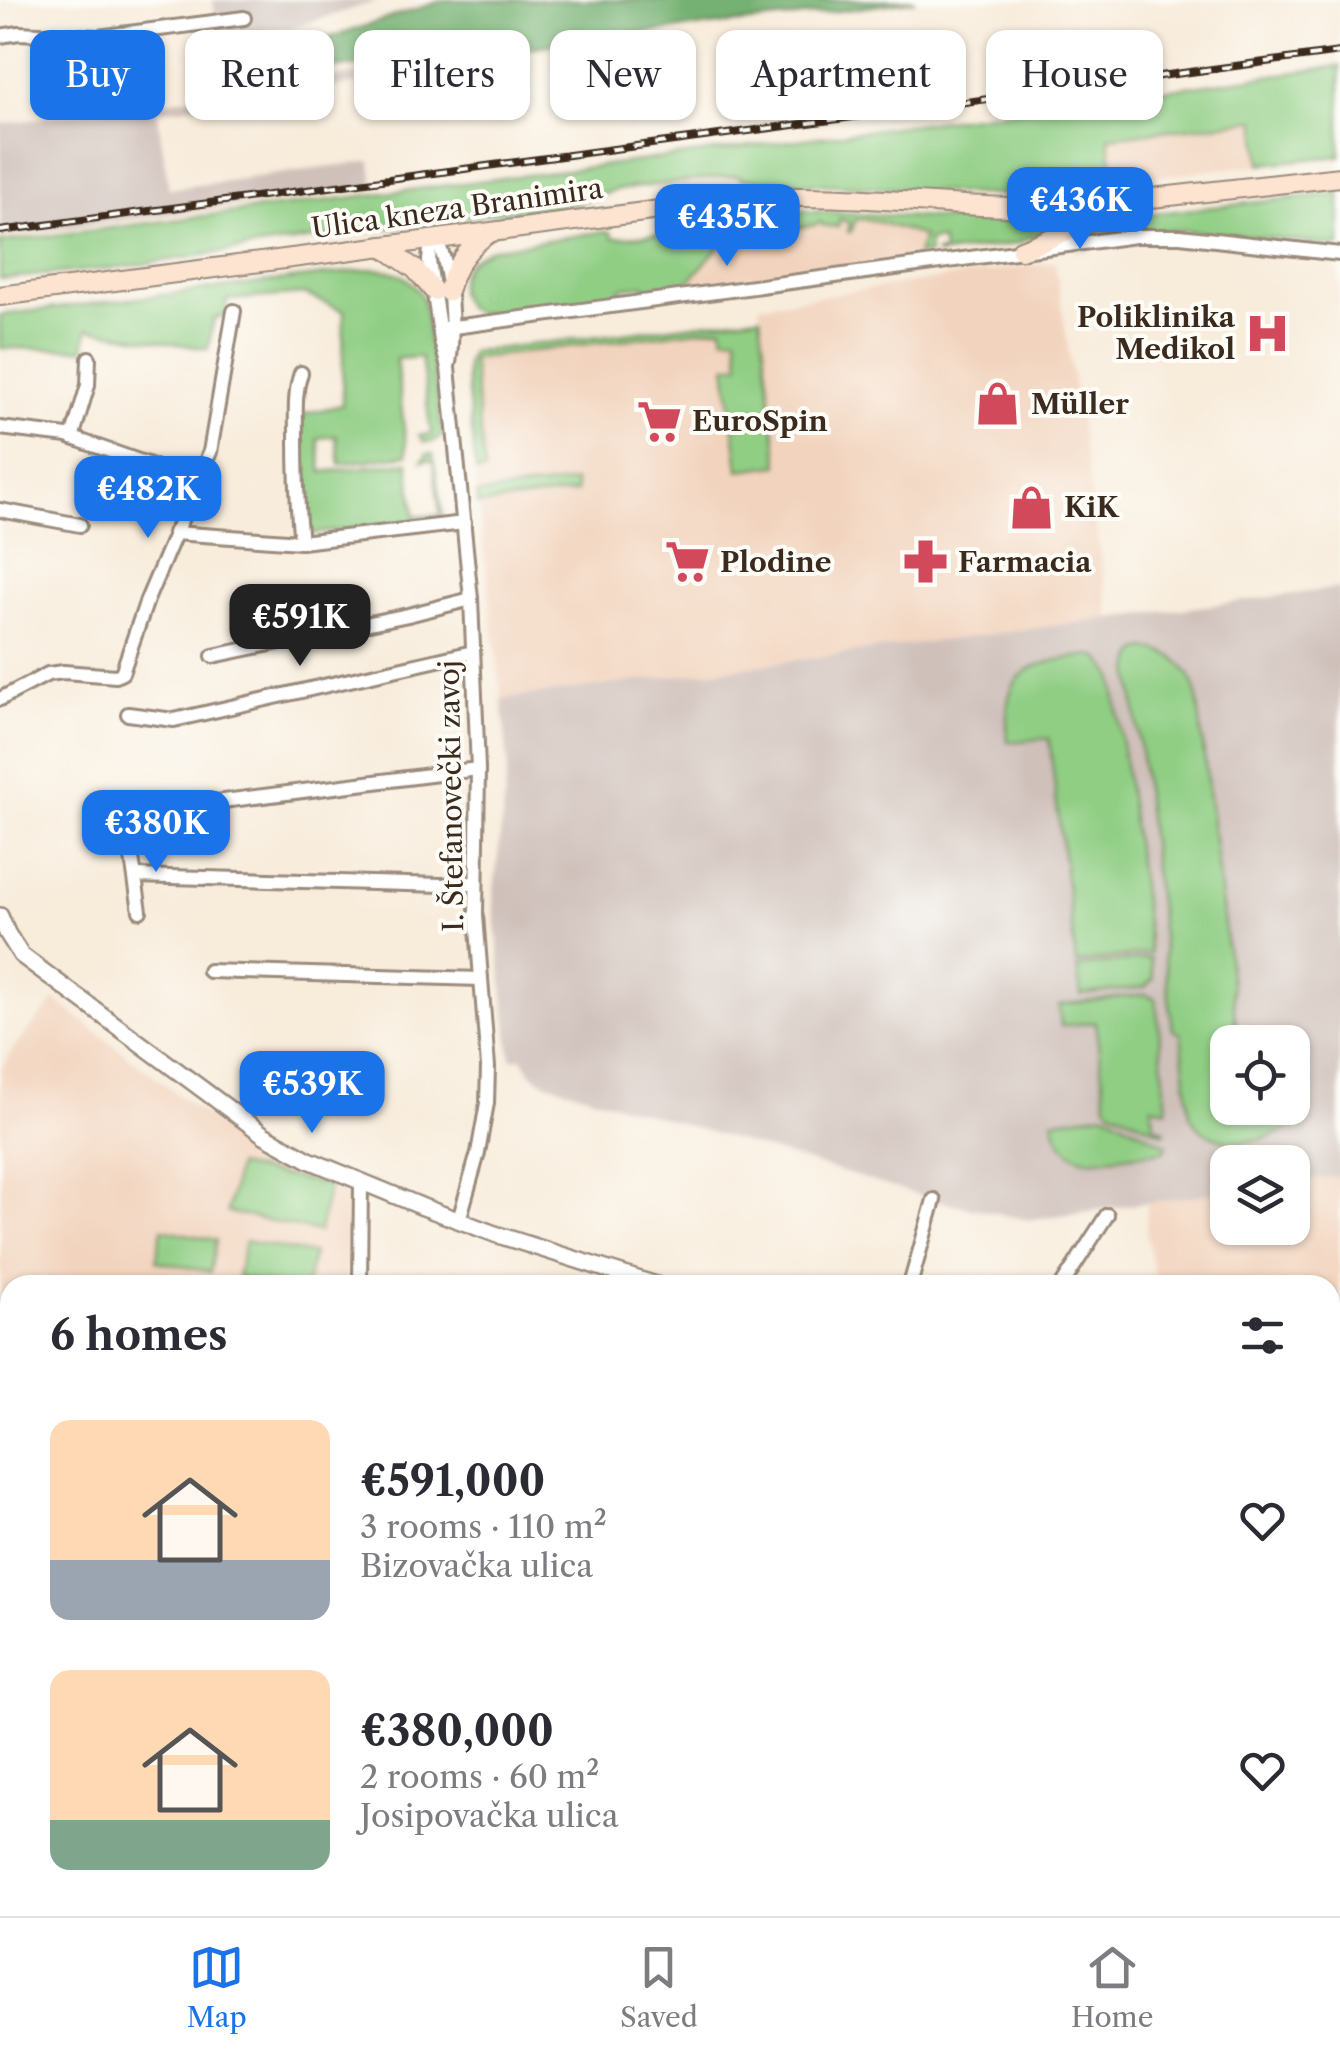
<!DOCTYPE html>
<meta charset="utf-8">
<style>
body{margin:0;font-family:"Libre Caslon Text",serif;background:#f2f2f3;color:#2b2b33;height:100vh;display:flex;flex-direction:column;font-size:38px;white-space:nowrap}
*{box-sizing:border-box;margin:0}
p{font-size:32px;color:#7c7c81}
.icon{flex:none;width:55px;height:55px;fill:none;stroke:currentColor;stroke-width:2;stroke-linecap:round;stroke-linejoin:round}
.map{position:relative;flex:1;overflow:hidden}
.side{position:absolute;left:0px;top:1275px;width:1340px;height:642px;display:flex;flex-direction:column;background:#fff;border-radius:30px 30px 0 0;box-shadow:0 2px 8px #0004}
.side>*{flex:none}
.top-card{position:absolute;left:30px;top:30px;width:1280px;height:90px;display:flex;gap:20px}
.tools{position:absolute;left:1210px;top:1025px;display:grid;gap:20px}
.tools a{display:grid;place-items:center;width:100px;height:100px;border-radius:20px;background:#fff;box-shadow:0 2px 8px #0004;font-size:50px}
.price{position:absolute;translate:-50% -85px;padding:0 22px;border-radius:20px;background:#1a73e8;color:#fff;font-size:32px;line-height:65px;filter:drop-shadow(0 2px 5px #0008)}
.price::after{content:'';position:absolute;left:50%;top:60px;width:30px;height:22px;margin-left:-15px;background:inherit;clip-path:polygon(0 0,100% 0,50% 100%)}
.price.on{background:#222;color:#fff}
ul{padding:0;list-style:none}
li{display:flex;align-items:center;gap:30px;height:250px;padding:0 50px}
li span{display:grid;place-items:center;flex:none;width:280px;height:200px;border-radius:20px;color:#555}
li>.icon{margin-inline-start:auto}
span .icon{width:120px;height:120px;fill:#fffc;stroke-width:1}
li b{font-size:42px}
h2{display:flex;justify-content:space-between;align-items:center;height:120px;padding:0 50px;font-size:42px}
.pill{padding:0 35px;border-radius:20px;background:#fff;box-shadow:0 2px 8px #0004;font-size:35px;line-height:90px}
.pill.on{background:#1a73e8;color:#fff}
.menu{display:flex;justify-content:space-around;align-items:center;height:140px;border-top:2px solid #e1e1e2;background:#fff;font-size:28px;color:#7c7c81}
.menu a{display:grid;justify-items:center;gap:5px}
.menu .on{color:#1a73e8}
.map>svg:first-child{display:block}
.built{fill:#f2d4be}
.industrial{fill:#cfc0ba;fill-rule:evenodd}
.green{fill:#90ce84;stroke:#667c51;stroke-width:2.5}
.forest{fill:#74b172;stroke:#586e48;stroke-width:2.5}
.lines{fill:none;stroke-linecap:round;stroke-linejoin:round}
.minor-casing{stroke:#9a8b7c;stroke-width:18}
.tertiary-casing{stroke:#9a8b7c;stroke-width:20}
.secondary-casing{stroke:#9a8b7c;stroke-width:22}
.minor{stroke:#fff;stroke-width:12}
.tertiary{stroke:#fff;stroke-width:15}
.secondary{stroke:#fde4d1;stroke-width:18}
.tram{stroke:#3b2a1e;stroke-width:2.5}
.rail-casing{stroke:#3b2a1e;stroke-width:8}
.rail{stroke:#fdfcf7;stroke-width:4;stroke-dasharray:11;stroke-linecap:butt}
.labels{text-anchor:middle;stroke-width:8;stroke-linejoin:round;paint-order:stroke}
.street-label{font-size:28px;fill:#3b2a1e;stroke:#fdfcf7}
.poi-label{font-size:28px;font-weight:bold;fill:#3b2a1e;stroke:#fdfcf7;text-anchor:start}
</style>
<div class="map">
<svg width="1340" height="1916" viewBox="0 0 1340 1916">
<rect width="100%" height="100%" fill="#fdfcf7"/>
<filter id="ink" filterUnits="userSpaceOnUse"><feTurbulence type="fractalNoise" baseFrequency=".01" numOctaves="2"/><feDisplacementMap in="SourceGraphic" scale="20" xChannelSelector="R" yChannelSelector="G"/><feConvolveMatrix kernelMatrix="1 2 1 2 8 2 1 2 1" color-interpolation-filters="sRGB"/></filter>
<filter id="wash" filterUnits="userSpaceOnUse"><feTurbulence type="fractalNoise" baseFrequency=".0048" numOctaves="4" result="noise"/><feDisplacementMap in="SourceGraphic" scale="40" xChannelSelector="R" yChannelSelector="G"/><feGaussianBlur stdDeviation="2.25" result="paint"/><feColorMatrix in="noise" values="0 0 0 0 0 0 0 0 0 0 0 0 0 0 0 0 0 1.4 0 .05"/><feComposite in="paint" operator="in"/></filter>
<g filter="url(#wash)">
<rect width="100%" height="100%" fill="#f8ecdb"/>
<g class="built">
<path d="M 1256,120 L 1261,164 L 1114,182 L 1109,137 Z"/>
<path d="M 855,218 L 872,220 L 923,236 L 916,258 L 687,284 L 720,245 L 732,240 L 752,237 L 753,234 L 765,225 L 822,222 L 823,225 L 838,227 L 840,219 L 850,223 Z"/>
<path d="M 1055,262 L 1110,619 L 502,699 L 477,494 L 466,373 L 466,363 L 471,352 L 760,316 L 759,305 Z"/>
<path d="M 55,1000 L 220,1127 L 289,1169 L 348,1192 L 347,1285 L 215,1285 L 177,1278 L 176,1285 L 10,1285 L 10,1297 L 0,1296 L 0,1070 L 13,1049 Z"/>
<path d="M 1340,1176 L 1340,1881 L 1330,1882 L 1330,1285 L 1163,1285 L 1153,1271 L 1146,1234 L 1147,1202 L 1227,1191 L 1228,1228 L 1292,1228 L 1293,1182 Z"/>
</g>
<g class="industrial">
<path d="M 213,0 L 381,0 L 291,28 L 218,37 Z"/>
<path d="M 358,74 L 359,84 L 157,111 L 169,189 L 371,161 L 374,187 L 0,237 L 0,124 Z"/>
<path d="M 1340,588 L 1340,1176 L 1293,1182 L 1292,1162 L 1228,1162 L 1227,1191 L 1028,1220 L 934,1200 L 560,1087 L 544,1082 L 532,1074 L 522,1058 L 511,1059 L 493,899 L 508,765 L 502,699 ZM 1228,1042 L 1292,1042 L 1292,1108 L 1228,1108 Z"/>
</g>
<g class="green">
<path d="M 1340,66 L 1340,156 L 1261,164 L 1256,120 L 1109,137 L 1114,182 L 1105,188 L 1087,191 L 989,195 L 741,179 L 739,175 L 616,190 L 571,205 L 446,219 L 131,266 L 0,279 L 0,242 L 709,152 Z"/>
<path d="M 1340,193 L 1340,247 L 1278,239 L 1174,230 L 1084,234 L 1121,217 Z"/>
<path d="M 790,210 L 1004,222 L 1062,223 L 1016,244 L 936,255 L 936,253 L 943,251 L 941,240 L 928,241 L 929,254 L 917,255 L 923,236 L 872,220 L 856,219 L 851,232 L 848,232 L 850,223 L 840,219 L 838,227 L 822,225 L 821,222 L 815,225 L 784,230 L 783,223 L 765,225 L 766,232 L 753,234 L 753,237 L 722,243 L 685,286 L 647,294 L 644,285 L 621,288 L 622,295 L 617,295 L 617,298 L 480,314 C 455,307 453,280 469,262 C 475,256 482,253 490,249 L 605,231 L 611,232 L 613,238 L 711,230 L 712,233 L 726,231 L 726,227 L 746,225 L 745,217 Z"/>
<path d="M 374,269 C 398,270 412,278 423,299 L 443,436 L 432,442 L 424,442 L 419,435 L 431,434 L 421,357 L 396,359 L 407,455 L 340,464 L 336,436 L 318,438 L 322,472 L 408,462 L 415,517 L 440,515 L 433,460 L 422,461 L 427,454 L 433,454 L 443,517 L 305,535 L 299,415 L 342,405 L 344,311 L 304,294 L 227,300 L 225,315 L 214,319 L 208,349 L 88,329 L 84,349 L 0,348 L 0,315 Z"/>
<path d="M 760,316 L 779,465 L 739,470 L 726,366 L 740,364 L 737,336 L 724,337 L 722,327 L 472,359 L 485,471 L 476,472 L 466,373 L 466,363 L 471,352 Z"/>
<path d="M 575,482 L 576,493 L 478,505 L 477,494 Z"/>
<path d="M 1147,649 C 1175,651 1190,668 1197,695 L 1238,1042 L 1228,1042 L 1228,1108 L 1290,1108 L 1305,1116 C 1278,1144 1211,1156 1190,1115 L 1181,1034 L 1173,1030 L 1131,673 C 1132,661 1134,650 1147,649 Z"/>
<path d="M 1091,655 L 1099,657 L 1113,676 L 1150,953 L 1076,963 L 1049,738 L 1008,742 C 1001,668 1026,664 1091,655 Z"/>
<path d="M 1150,958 L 1153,979 L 1145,987 L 1081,995 L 1077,967 Z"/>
<path d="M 1145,994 L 1156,999 L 1167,1109 L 1152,1106 L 1154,1125 L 1165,1130 L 1164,1133 L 1111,1109 L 1106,1103 L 1095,1022 L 1061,1026 L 1059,1005 Z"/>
<path d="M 1106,1113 L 1167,1145 L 1164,1151 L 1091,1160 C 1068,1156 1057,1142 1053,1120 Z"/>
<path d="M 237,1166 L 329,1185 L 319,1232 L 227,1212 Z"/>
<path d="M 162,1229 L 216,1240 L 210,1272 L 156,1261 Z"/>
<path d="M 245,1241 L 313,1254 L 306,1285 L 278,1285 L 237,1277 Z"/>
</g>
<path class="forest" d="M 444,0 L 916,0 L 789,18 L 612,36 L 438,61 L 314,69 L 307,45 Z"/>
</g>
<g filter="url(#ink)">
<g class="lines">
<defs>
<g id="minor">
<path d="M 0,36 L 19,33 L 98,37 L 244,18"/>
<path d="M 435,239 L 430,249 L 429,261 L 441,341 L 448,368 L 471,599 L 478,769 L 476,915 L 488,1067 L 487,1103 L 478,1153 L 459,1220"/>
<path d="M 435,239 C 452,262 454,334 449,363"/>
<path d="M 439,329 L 1135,236 L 1180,236 L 1340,254"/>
<path d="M 0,428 L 67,436 L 153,466"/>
<path d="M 72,438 L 88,385 L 89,358"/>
<path d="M 0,510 L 80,525"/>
<path d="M 174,533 L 301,542 L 464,523"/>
<path d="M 301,542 C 297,507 296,472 296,437 C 296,415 294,393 301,373"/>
<path d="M 213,656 L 408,615 L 471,599"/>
<path d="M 0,699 L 48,674 L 64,672 L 116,676 L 122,673 L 147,600 L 210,452 L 234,311"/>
<path d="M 128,714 L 174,720 L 473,652"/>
<path d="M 160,809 L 478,769"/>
<path d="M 130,845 L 140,911"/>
<path d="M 135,876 L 442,885 L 476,883"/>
<path d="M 209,971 L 481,979"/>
<path d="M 360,1285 L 361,1182"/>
<path d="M 910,1285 L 934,1200"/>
<path d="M 1062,1285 L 1107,1215"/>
<path d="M 0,1380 L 10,1381"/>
<path d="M 0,1443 L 10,1443"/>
<path d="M 0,1502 L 10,1501"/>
<path d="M 0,1619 L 10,1617"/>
<path d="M 0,1865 L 10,1862"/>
<path d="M 407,1908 L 409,1916"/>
<path d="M 629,1908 L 634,1916"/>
<path d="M 890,1908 L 894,1916"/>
<path d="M 960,1908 L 963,1916"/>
<path d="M 166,1916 L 188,1909"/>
<path d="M 503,1916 L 525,1908"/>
<path d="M 779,1916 L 809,1908"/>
</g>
<g id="tertiary">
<path d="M 0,916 L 7,933 L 21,955 L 264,1135 L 309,1160 L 423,1207 L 495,1234 L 656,1285"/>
<path d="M 1157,1908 L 1161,1916"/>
</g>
<g id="secondary">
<path d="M 382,246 L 415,269 L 434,291"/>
<path d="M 1021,250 C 1053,239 1081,225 1109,206"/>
<path d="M 448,292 C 455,266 466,249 488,234"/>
<path d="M 0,296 L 744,199 C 853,191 962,211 1071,207 L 1340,177"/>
</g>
</defs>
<use href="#minor" class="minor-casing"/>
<use href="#tertiary" class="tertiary-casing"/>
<use href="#secondary" class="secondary-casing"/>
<use href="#minor" class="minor"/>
<use href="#tertiary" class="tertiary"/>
<use href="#secondary" class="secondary"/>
<g class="tram">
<path d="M 1330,1865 L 1340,1869"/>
<path d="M 1330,1903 L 1340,1901"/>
<path d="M 1270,1916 L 1308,1908"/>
</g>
<defs>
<path id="rail" d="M 0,231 L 1340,52"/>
</defs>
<use href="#rail" class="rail-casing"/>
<use href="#rail" class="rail"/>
</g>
</g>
<defs>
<symbol id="hospital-bare" viewBox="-9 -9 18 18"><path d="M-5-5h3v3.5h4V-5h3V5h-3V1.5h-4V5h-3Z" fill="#d1495b" stroke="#fdfcf7" stroke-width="2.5" paint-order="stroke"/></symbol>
<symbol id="shop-bare" viewBox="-9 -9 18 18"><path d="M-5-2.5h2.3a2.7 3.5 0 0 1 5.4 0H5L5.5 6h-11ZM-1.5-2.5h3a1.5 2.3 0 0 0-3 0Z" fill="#d1495b" stroke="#fdfcf7" stroke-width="2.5" paint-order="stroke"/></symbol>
<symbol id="supermarket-bare" viewBox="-9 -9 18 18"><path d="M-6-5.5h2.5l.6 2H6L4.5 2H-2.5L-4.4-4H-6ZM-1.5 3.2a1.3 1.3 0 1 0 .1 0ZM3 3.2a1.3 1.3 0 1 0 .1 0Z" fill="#d1495b" stroke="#fdfcf7" stroke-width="2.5" paint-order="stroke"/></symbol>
<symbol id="pharmacy-bare" viewBox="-9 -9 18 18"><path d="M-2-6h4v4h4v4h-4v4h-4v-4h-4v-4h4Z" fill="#d1495b" stroke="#fdfcf7" stroke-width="2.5" paint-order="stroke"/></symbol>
</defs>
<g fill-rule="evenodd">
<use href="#hospital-bare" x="1236" y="302" width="63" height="63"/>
<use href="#shop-bare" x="966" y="372" width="63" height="63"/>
<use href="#supermarket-bare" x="628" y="390" width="63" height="63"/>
<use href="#shop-bare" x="1000" y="476" width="63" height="63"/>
<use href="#supermarket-bare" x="656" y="530" width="63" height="63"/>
<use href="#pharmacy-bare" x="894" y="530" width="63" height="63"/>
</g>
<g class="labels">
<g class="street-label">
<text transform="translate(457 208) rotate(-8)" y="10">Ulica kneza Branimira</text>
<text transform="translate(451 796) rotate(-91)" y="10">I. Štefanovečki zavoj</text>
</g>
<g class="poi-label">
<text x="1235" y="327" text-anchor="end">Poliklinika<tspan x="1235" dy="32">Medikol</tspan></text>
<text x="1031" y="414">Müller</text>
<text x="692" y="431">EuroSpin</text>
<text x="1064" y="517">KiK</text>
<text x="720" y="572">Plodine</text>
<text x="958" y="572">Farmacia</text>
</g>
</g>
</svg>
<div class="tools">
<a><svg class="icon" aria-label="locate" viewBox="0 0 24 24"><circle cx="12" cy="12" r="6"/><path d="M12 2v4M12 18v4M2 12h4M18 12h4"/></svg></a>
<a><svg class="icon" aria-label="layers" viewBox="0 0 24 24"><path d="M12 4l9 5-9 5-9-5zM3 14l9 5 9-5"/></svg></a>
</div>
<b class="price" style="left:1080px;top:252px">€436K</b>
<b class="price" style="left:727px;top:269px">€435K</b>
<b class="price" style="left:148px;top:541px">€482K</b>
<b class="price on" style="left:300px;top:669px">€591K</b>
<b class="price" style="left:156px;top:875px">€380K</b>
<b class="price" style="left:312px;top:1136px">€539K</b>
<div class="top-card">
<a class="pill on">Buy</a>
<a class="pill">Rent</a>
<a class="pill">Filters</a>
<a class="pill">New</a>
<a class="pill">Apartment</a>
<a class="pill">House</a>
</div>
<section class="side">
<h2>6 homes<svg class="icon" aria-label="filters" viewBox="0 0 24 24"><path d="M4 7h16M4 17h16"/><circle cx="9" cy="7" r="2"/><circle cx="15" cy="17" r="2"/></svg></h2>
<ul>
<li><span style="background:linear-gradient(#ffd9b3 70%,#9aa5b1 0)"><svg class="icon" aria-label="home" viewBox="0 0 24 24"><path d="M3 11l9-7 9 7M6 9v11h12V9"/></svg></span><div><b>€591,000</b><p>3 rooms · 110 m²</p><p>Bizovačka ulica</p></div><svg class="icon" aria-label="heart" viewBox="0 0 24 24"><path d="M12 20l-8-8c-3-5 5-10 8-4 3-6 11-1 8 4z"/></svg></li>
<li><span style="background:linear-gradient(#ffd9b3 75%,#7fa58c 0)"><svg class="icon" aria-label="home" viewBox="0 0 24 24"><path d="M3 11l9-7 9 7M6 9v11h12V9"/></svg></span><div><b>€380,000</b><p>2 rooms · 60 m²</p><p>Josipovačka ulica</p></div><svg class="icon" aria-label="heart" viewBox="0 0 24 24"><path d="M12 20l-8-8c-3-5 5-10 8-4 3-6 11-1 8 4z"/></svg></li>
</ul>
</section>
</div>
<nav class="menu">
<a class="on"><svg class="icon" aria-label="map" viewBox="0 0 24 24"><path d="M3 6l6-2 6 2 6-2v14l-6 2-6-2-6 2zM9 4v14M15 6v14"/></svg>Map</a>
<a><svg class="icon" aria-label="saved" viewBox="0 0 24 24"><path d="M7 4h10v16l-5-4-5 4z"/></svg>Saved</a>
<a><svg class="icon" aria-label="home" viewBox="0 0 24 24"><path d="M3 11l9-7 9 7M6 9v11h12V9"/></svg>Home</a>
</nav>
